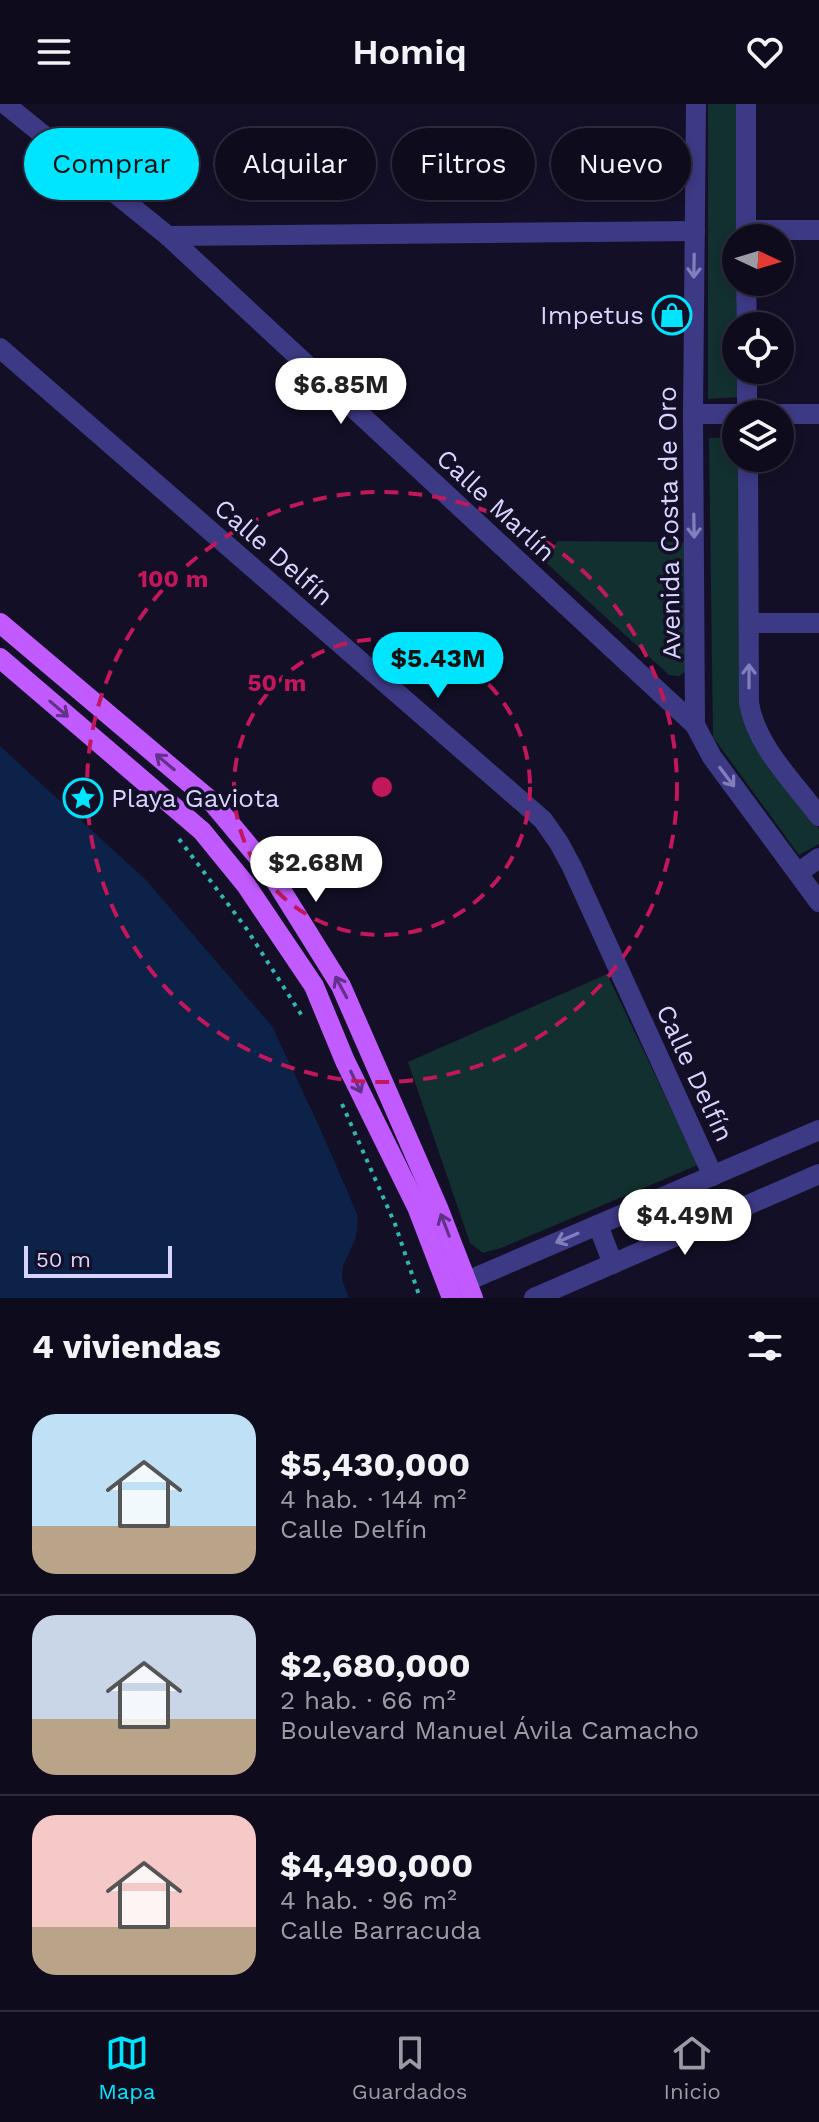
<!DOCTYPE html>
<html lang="es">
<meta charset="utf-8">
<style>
body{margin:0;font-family:"Work Sans",sans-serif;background:#171425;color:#f1f3f6;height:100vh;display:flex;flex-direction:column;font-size:30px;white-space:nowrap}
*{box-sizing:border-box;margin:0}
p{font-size:26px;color:#9b9ba3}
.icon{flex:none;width:44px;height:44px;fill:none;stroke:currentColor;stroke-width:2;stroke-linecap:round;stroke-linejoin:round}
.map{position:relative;height:1194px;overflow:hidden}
.sheet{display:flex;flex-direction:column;background:#0e0b1c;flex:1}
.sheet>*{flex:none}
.hud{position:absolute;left:24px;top:24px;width:772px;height:72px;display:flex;gap:16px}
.needle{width:52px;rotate:94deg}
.tools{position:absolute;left:722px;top:120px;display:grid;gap:16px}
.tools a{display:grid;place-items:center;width:72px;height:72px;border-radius:50%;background:#0e0b1c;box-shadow:0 4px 12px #0003,0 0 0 2px #2e2b3b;font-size:40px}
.scale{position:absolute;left:24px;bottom:20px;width:148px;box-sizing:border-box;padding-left:8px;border:4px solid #d9d4ff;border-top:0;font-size:22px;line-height:28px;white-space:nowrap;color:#d9d4ff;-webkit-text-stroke:6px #130f26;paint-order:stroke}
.price{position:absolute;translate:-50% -68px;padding:0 18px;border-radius:28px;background:#fff;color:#222;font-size:26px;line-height:52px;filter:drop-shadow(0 2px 4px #0008)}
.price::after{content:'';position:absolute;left:50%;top:48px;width:24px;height:18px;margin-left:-12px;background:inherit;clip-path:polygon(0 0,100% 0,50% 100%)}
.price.on{background:#00e5ff;color:#111}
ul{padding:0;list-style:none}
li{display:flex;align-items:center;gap:24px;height:200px;padding:0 32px}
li+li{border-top:2px solid #2e2b3b}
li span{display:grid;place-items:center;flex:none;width:224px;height:160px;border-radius:24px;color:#555}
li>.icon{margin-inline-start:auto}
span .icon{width:96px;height:96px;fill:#fffc;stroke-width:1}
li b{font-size:34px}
h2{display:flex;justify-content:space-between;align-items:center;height:96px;padding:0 32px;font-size:34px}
.tag{padding:0 28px;border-radius:36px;background:#0e0b1c;box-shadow:0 4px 12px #0003,0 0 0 2px #2e2b3b;font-size:28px;line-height:72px}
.tag.on{background:#00e5ff;color:#111}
header{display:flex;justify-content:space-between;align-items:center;height:104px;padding:0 32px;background:#0e0b1c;font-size:36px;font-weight:600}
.menu{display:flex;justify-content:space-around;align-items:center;height:112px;border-top:2px solid #2e2b3b;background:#0e0b1c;font-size:22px;color:#9b9ba3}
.menu a{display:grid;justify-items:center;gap:4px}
.menu .on{color:#00e5ff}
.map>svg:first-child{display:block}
.green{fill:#12302f}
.water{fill:#0c2248}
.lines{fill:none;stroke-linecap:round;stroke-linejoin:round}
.path{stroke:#2fb8b0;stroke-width:4;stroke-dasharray:4 6;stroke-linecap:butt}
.minor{stroke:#3d3a85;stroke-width:20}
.major{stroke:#c25bff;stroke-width:20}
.oneway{stroke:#837fbc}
.oneway2{stroke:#623188}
.ring{fill:none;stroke:#c2185b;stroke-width:4;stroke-dasharray:14 10}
.labels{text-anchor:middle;stroke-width:7;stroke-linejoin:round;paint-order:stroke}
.poi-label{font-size:26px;fill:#d9d4ff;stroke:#130f26;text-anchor:end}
.street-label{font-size:26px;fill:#d9d4ff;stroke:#130f26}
.centre{fill:#c2185b;stroke:#130f26;stroke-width:4}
.ring-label{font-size:24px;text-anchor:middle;font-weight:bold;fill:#c2185b;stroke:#130f26;stroke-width:7;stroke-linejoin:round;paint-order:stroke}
</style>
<header><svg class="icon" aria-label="menu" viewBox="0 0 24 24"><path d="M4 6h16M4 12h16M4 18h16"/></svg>Homiq<svg class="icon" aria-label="heart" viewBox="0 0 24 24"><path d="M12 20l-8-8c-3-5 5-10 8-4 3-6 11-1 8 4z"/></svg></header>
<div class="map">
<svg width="819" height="1194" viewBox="0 0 819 1194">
<rect width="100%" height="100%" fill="#130f26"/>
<g class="green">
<path d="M 708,0 L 739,0 L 736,178 L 740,178 L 740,222 L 736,222 L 736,266 L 740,266 L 740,293 L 708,295 Z"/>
<path d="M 736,333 L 736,354 L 740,354 L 759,637 L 819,725 L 819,740 L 799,751 L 713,633 L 709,334 Z"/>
<path d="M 558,437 L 684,438 L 685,568 L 679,572 L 669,571 L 542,455 Z"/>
<path d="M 607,870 L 698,1061 L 501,1144 L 483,1149 L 470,1139 L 408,958 Z"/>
</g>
<path class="water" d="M 0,642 L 146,776 L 272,922 L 319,1022 L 358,1112 L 356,1133 L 343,1162 L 342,1176 L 349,1194 L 0,1194 Z"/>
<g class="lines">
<g class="path">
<path d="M 179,735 L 246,824 L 304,915"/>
<path d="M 342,1000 L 395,1120 L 420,1194"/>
</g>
<g class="minor">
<path d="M 5,0 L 168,132 L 695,621"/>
<path d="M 696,0 L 693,310 L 695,621 L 712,653 L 819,798"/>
<path d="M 746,126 L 819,126"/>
<path d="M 168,132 L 695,127"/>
<path d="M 746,134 L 746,0"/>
<path d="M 746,178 L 747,222"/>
<path d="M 0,244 L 543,716 L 559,739 L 572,763 L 713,1072"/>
<path d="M 747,266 L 747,310"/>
<path d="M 693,310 L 743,310"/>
<path d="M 751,310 L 819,310"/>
<path d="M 748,354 L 749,599 C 756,642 793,677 819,712"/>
<path d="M 749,519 L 819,519"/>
<path d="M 798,769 L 819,754"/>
<path d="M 598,1121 L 613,1160"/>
<path d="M 467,1177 L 819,1026"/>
<path d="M 534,1194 L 819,1070"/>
</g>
<g class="major">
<path d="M 0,519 L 212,698 L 268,765 L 341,882 L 439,1106 L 473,1194"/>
<path d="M 0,554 L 202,727 L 246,781 L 314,882 L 345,957 L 417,1103 L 452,1194"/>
</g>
</g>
<defs><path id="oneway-shaft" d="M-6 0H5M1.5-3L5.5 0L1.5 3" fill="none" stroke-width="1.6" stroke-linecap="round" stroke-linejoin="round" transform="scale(2)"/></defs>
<g class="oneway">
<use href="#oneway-shaft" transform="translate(694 162) rotate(91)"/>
<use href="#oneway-shaft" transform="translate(694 422) rotate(89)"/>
<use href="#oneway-shaft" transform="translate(749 572) rotate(-90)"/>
<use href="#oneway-shaft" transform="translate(727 673) rotate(53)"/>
<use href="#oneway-shaft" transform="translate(567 1134) rotate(157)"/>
</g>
<g class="oneway2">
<use href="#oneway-shaft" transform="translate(59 605) rotate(41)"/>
<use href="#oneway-shaft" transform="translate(165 658) rotate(-140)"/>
<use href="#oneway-shaft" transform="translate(341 883) rotate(-118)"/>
<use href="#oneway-shaft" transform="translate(356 978) rotate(64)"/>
<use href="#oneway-shaft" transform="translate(445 1121) rotate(-111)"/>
</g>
<g class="ring">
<circle cx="382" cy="683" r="148"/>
<circle cx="382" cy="683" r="295"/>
</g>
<defs>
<symbol id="shop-ring" viewBox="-11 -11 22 22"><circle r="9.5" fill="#130f26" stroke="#00e5ff" stroke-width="1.5"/><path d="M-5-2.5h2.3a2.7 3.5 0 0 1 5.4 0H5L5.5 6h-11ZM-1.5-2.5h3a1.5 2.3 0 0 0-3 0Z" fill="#00e5ff"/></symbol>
<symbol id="sight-ring" viewBox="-11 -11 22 22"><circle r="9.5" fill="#130f26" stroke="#00e5ff" stroke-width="1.5"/><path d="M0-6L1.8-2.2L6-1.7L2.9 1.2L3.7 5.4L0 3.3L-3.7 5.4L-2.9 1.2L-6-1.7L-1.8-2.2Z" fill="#00e5ff"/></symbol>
</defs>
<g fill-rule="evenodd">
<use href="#shop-ring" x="650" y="189" width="44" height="44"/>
<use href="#sight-ring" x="61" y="672" width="44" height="44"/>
</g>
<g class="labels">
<g class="poi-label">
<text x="644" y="220">Impetus</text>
<text x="111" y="703" text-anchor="start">Playa Gaviota</text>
</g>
<g class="street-label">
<text transform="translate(496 401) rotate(43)" y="9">Calle Marlín</text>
<text transform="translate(669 419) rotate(-91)" y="9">Avenida Costa de Oro</text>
<text transform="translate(274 448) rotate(41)" y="9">Calle Delfín</text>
<text transform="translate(695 969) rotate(65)" y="9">Calle Delfín</text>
</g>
</g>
<circle cx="382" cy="683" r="12" class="centre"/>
<g class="ring-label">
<text x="173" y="483">100 m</text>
<text x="277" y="587">50 m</text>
</g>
</svg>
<div class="tools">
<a><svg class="needle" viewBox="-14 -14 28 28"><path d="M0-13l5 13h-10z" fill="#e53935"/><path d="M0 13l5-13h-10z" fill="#9b9ba3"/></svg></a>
<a><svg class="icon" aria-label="locate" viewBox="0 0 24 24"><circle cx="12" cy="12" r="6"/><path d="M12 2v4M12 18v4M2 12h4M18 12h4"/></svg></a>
<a><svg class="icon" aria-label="layers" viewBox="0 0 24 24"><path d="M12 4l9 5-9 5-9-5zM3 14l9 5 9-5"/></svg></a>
</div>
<div class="scale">50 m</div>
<b class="price" style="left:341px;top:322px">$6.85M</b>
<b class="price on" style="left:438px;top:596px">$5.43M</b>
<b class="price" style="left:316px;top:800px">$2.68M</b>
<b class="price" style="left:685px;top:1153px">$4.49M</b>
<div class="hud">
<a class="tag on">Comprar</a>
<a class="tag">Alquilar</a>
<a class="tag">Filtros</a>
<a class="tag">Nuevo</a>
</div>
</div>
<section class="sheet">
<h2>4 viviendas<svg class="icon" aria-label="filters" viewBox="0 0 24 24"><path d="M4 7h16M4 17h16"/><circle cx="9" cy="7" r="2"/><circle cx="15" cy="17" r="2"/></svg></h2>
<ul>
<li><span style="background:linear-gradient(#bfe0f5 70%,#b9a48a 0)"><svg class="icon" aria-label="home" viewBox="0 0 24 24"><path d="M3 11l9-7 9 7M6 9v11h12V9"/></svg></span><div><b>$5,430,000</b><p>4 hab. · 144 m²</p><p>Calle Delfín</p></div></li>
<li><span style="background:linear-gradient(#c9d6e8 65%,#b9a48a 0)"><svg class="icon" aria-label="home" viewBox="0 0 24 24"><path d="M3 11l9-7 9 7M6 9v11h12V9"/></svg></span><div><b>$2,680,000</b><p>2 hab. · 66 m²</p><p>Boulevard Manuel Ávila Camacho</p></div></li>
<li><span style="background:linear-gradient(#f6c9c9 70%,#b9a48a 0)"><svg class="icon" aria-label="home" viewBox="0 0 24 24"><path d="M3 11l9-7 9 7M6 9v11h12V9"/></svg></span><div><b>$4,490,000</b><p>4 hab. · 96 m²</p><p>Calle Barracuda</p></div></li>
</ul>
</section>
<nav class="menu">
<a class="on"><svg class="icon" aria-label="map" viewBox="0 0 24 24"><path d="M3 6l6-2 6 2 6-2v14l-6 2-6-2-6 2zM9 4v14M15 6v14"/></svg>Mapa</a>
<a><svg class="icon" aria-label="saved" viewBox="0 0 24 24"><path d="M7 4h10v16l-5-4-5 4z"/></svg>Guardados</a>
<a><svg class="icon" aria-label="home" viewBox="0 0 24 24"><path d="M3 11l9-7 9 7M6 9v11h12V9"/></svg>Inicio</a>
</nav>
